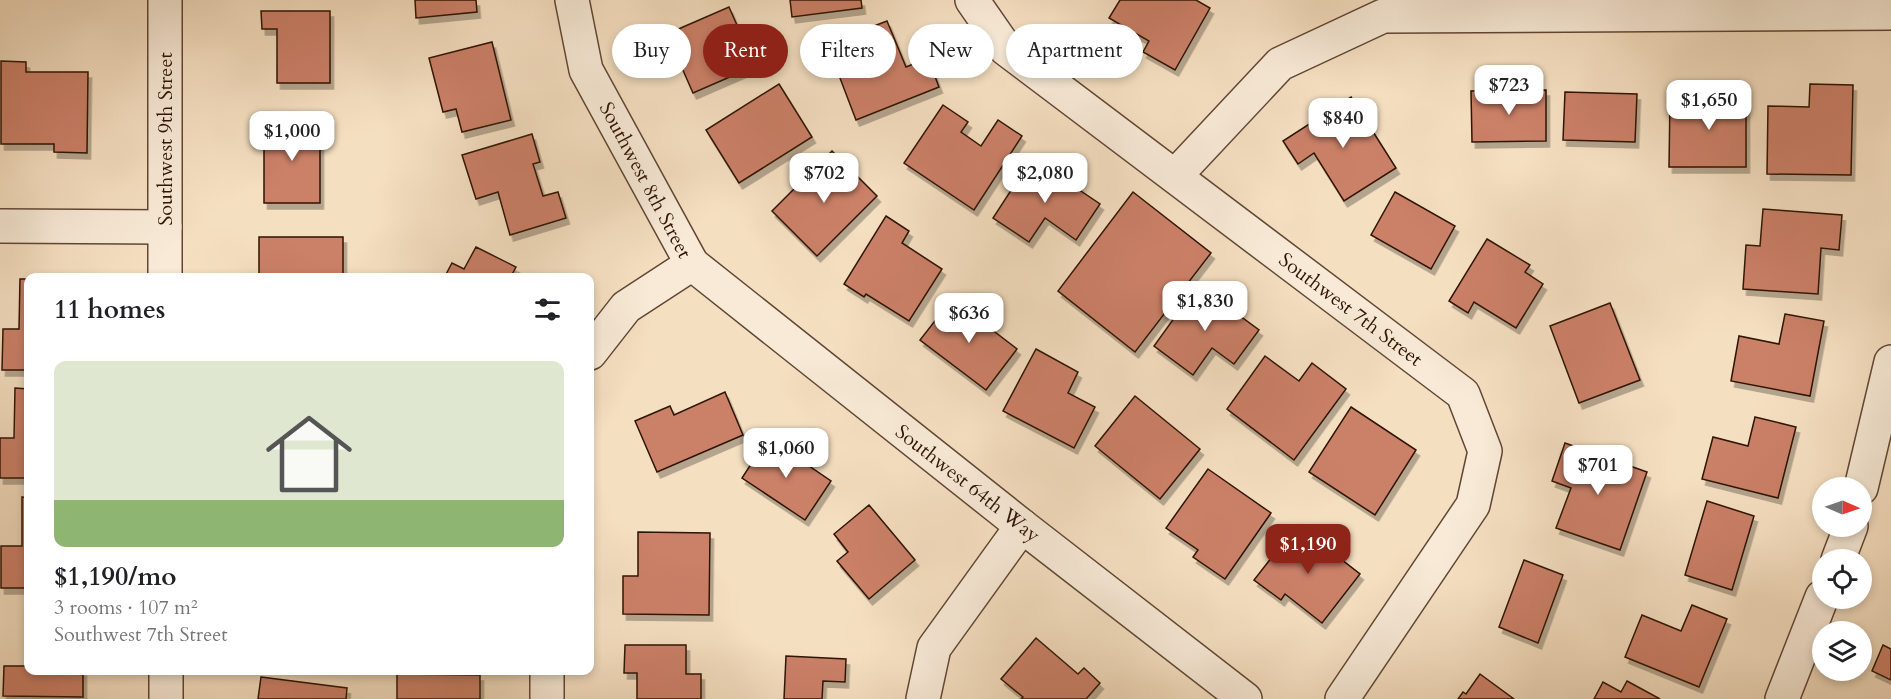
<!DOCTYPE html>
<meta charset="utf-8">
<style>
body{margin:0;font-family:Cardo,serif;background:#f6f6f6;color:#202124;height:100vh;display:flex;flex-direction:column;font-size:22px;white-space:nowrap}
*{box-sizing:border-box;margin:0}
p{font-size:20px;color:#757577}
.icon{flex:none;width:33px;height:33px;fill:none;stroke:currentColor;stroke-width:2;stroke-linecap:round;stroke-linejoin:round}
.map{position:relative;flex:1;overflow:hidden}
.details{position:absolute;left:24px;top:273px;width:570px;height:402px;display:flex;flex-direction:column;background:#fff;border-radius:12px;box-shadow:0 3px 9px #0003}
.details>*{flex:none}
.guide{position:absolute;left:612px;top:24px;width:570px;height:54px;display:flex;gap:12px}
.needle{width:39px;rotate:92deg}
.controls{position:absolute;left:1812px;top:477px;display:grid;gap:12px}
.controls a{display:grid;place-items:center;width:60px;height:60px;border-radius:50%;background:#fff;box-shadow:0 3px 9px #0003;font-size:30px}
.price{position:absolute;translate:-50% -51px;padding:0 14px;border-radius:12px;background:#fff;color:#222;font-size:20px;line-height:39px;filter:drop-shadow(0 2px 3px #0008)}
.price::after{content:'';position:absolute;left:50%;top:36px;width:18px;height:14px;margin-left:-9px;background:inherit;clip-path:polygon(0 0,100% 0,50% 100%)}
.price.on{background:#8f2418;color:#fff}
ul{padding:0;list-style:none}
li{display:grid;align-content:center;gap:12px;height:318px;padding:0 30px}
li+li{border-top:2px solid #e0e0e0}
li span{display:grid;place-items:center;height:186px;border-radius:12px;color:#555}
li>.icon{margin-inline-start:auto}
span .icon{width:108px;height:108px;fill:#fffc;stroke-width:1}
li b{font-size:26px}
h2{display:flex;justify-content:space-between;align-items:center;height:72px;padding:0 30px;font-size:26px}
.tag{padding:0 21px;border-radius:27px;background:#fff;box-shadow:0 3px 9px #0003;font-size:21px;line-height:54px}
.tag.on{background:#8f2418;color:#fff}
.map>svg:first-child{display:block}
.building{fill:#cb8068;stroke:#2e1406;stroke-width:1.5;filter:url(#shadow)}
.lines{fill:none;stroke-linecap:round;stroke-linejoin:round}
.minor-casing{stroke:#604735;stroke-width:36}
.minor{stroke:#f8ead7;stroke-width:33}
.labels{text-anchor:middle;stroke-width:4.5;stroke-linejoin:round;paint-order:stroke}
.street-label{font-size:20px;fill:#2e1406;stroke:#f8ead7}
</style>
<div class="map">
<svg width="1891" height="699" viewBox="0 0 1891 699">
<defs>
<filter id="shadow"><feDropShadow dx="3.5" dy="6" stdDeviation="0" flood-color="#0004"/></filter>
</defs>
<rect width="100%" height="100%" fill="#f5dfc1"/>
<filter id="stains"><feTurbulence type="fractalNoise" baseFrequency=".00333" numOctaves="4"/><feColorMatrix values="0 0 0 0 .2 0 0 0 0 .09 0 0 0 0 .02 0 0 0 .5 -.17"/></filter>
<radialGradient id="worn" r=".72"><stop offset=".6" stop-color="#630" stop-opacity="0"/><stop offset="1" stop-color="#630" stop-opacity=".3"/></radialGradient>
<g class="building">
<path d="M 415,0 L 476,0 L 477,12 L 416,18 Z"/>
<path d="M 790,0 L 861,0 L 862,8 L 792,17 Z"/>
<path d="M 1120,0 L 1196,0 L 1210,8 L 1175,70 L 1143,52 L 1149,41 L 1109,18 Z"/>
<path d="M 729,7 L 755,66 L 693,93 L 667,34 Z"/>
<path d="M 261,11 L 330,11 L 330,83 L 277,83 L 277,29 L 262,29 Z"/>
<path d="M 887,21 L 906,67 L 928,58 L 939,87 L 856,120 L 827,44 Z"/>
<path d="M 492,42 L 511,120 L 462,132 L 456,109 L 443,112 L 429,58 Z"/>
<path d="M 1,61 L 26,62 L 26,72 L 88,72 L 87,153 L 54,152 L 54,144 L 1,144 Z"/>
<path d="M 779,84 L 812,137 L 739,183 L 706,130 Z"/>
<path d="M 1810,84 L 1853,85 L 1851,175 L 1767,174 L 1768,106 L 1809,107 Z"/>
<path d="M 1719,88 L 1746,88 L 1746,167 L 1669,167 L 1670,99 L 1718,99 Z"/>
<path d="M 1546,90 L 1546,141 L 1472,142 L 1471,91 Z"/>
<path d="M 1565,92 L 1637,94 L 1635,142 L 1563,140 Z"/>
<path d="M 1351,97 L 1396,168 L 1344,201 L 1314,153 L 1298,164 L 1283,141 Z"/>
<path d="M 943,105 L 968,122 L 961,132 L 981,146 L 998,120 L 1022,136 L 974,210 L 904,163 Z"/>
<path d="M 264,121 L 320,122 L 320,203 L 264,203 Z"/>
<path d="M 532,134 L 540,162 L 533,164 L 543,196 L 558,192 L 566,218 L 510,235 L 498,192 L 476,199 L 462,155 Z"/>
<path d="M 832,151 L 877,196 L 817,256 L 772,211 Z"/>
<path d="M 1032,158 L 1100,204 L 1076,240 L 1045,218 L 1029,242 L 993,218 Z"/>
<path d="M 1133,192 L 1211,253 L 1135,352 L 1058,291 Z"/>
<path d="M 1395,192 L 1455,226 L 1431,269 L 1371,235 Z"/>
<path d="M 1763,209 L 1842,215 L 1839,250 L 1821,248 L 1818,294 L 1743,289 L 1746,245 L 1760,246 Z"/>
<path d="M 886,216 L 909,231 L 902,243 L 942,269 L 909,321 L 866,294 L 864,297 L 844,284 Z"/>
<path d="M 259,237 L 343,237 L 343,278 L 258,278 L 259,277 Z"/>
<path d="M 1487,239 L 1530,265 L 1525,272 L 1543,284 L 1516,328 L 1474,302 L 1468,313 L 1449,301 Z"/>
<path d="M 476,247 L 516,267 L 510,278 L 444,278 L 452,263 L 464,269 Z"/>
<path d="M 20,279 L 28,279 L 28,370 L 2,370 L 3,329 L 19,329 Z"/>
<path d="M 1198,285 L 1259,330 L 1234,364 L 1212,348 L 1193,375 L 1154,346 Z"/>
<path d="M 952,299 L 1017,349 L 986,390 L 920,340 Z"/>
<path d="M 1610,303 L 1640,380 L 1579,403 L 1550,326 Z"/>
<path d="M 1785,314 L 1824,321 L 1810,396 L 1731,381 L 1739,336 L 1779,344 Z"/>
<path d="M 1036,349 L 1078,372 L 1068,393 L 1095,407 L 1074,448 L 1003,411 Z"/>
<path d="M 1265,356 L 1299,381 L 1312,363 L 1346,389 L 1294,460 L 1227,409 Z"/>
<path d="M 15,388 L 28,389 L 28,478 L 0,478 L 0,438 L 14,438 Z"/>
<path d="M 725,392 L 743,435 L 657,472 L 635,421 L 670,406 L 674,415 Z"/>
<path d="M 1135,396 L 1200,449 L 1160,499 L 1095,446 Z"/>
<path d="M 1351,407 L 1416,450 L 1375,515 L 1309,472 Z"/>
<path d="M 1755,417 L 1796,427 L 1778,498 L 1702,479 L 1713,437 L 1748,446 Z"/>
<path d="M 768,438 L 831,481 L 805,520 L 742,478 Z"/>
<path d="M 1565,443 L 1647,472 L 1620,550 L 1556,528 L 1571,488 L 1552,481 Z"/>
<path d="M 1208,469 L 1271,513 L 1225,579 L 1193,557 L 1198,550 L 1166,528 Z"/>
<path d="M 22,497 L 28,498 L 28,588 L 1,588 L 1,546 L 22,546 Z"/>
<path d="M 1707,501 L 1754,516 L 1732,590 L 1685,575 Z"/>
<path d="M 869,505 L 915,560 L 869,599 L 837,561 L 848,552 L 834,534 Z"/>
<path d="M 1297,525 L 1360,574 L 1322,623 L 1285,594 L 1281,600 L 1254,580 Z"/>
<path d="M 638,532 L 710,533 L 709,615 L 623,614 L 623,576 L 638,576 Z"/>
<path d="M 1524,560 L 1563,575 L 1538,643 L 1499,627 Z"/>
<path d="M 1692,605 L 1727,619 L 1699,687 L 1625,657 L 1642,615 L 1681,631 Z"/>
<path d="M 1036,638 L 1078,674 L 1084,668 L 1100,683 L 1086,699 L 1021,699 L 1023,697 L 1001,679 Z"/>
<path d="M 625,645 L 686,645 L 686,674 L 701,674 L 701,699 L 637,699 L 637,673 L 624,673 Z"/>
<path d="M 1883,645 L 1891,649 L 1891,680 L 1872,671 Z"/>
<path d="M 786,656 L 846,659 L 845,682 L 823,681 L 822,699 L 784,699 Z"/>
<path d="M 4,666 L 28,666 L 28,670 L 83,670 L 83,697 L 3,696 Z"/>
<path d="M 397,674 L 480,675 L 480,699 L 397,699 Z"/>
<path d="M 1480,674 L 1514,699 L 1458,699 L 1463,692 L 1466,694 Z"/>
<path d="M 261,677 L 347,688 L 346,699 L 258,699 Z"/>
<path d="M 1627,681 L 1660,699 L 1594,699 L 1603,682 L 1621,692 Z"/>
</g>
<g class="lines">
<defs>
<g id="minor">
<path d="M 572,0 L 586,70 L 692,264 L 626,307 L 590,353"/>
<path d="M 972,0 L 1006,49 L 1463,394 L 1485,451 L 1473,505 L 1342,699"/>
<path d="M 1175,176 L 1280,64 L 1383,16 L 1891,13"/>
<path d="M 0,226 L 165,227"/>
<path d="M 692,264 L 1022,526 L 1245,699"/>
<path d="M 165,278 L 165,0"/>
<path d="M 1861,488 L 1891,362"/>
<path d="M 1838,560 L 1851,526"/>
<path d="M 166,699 L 166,670"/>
<path d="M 547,699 L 547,670"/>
<path d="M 923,699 L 934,648 L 1022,526"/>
<path d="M 1782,699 L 1822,597"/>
</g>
</defs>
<use href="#minor" class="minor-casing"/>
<use href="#minor" class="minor"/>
</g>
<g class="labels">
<g class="street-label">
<text transform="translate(165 139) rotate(-90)" y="7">Southwest 9th Street</text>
<text transform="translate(646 180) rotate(62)" y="7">Southwest 8th Street</text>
<text transform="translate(1351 309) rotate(37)" y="7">Southwest 7th Street</text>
<text transform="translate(968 483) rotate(38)" y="7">Southwest 64th Way</text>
</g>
</g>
<rect width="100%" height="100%" filter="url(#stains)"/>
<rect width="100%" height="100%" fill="url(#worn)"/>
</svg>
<div class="controls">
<a><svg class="needle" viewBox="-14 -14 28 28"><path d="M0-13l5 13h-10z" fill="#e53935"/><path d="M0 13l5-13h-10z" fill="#757577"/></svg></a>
<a><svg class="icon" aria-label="locate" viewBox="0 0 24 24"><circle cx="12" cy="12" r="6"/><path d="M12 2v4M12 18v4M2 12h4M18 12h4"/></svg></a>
<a><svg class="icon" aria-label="layers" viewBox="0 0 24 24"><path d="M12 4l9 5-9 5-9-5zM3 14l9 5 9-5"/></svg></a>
</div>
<b class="price" style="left:1509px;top:116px">$723</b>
<b class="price" style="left:1709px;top:131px">$1,650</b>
<b class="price" style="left:1343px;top:149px">$840</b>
<b class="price" style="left:292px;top:162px">$1,000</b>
<b class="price" style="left:824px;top:204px">$702</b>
<b class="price" style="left:1045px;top:204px">$2,080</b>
<b class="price" style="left:1205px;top:332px">$1,830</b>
<b class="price" style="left:969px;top:344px">$636</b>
<b class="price" style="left:786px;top:479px">$1,060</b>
<b class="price" style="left:1598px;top:496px">$701</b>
<b class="price on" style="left:1308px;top:575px">$1,190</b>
<div class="guide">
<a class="tag">Buy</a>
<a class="tag on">Rent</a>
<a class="tag">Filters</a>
<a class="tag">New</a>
<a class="tag">Apartment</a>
</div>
<section class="details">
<h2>11 homes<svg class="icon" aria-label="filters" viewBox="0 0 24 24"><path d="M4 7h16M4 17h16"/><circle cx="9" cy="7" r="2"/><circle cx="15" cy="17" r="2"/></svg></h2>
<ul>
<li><span style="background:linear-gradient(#dfe7d0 75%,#8fb573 0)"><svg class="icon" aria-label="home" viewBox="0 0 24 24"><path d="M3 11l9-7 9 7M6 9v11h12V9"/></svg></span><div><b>$1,190/mo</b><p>3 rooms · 107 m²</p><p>Southwest 7th Street</p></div></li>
</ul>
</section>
</div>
